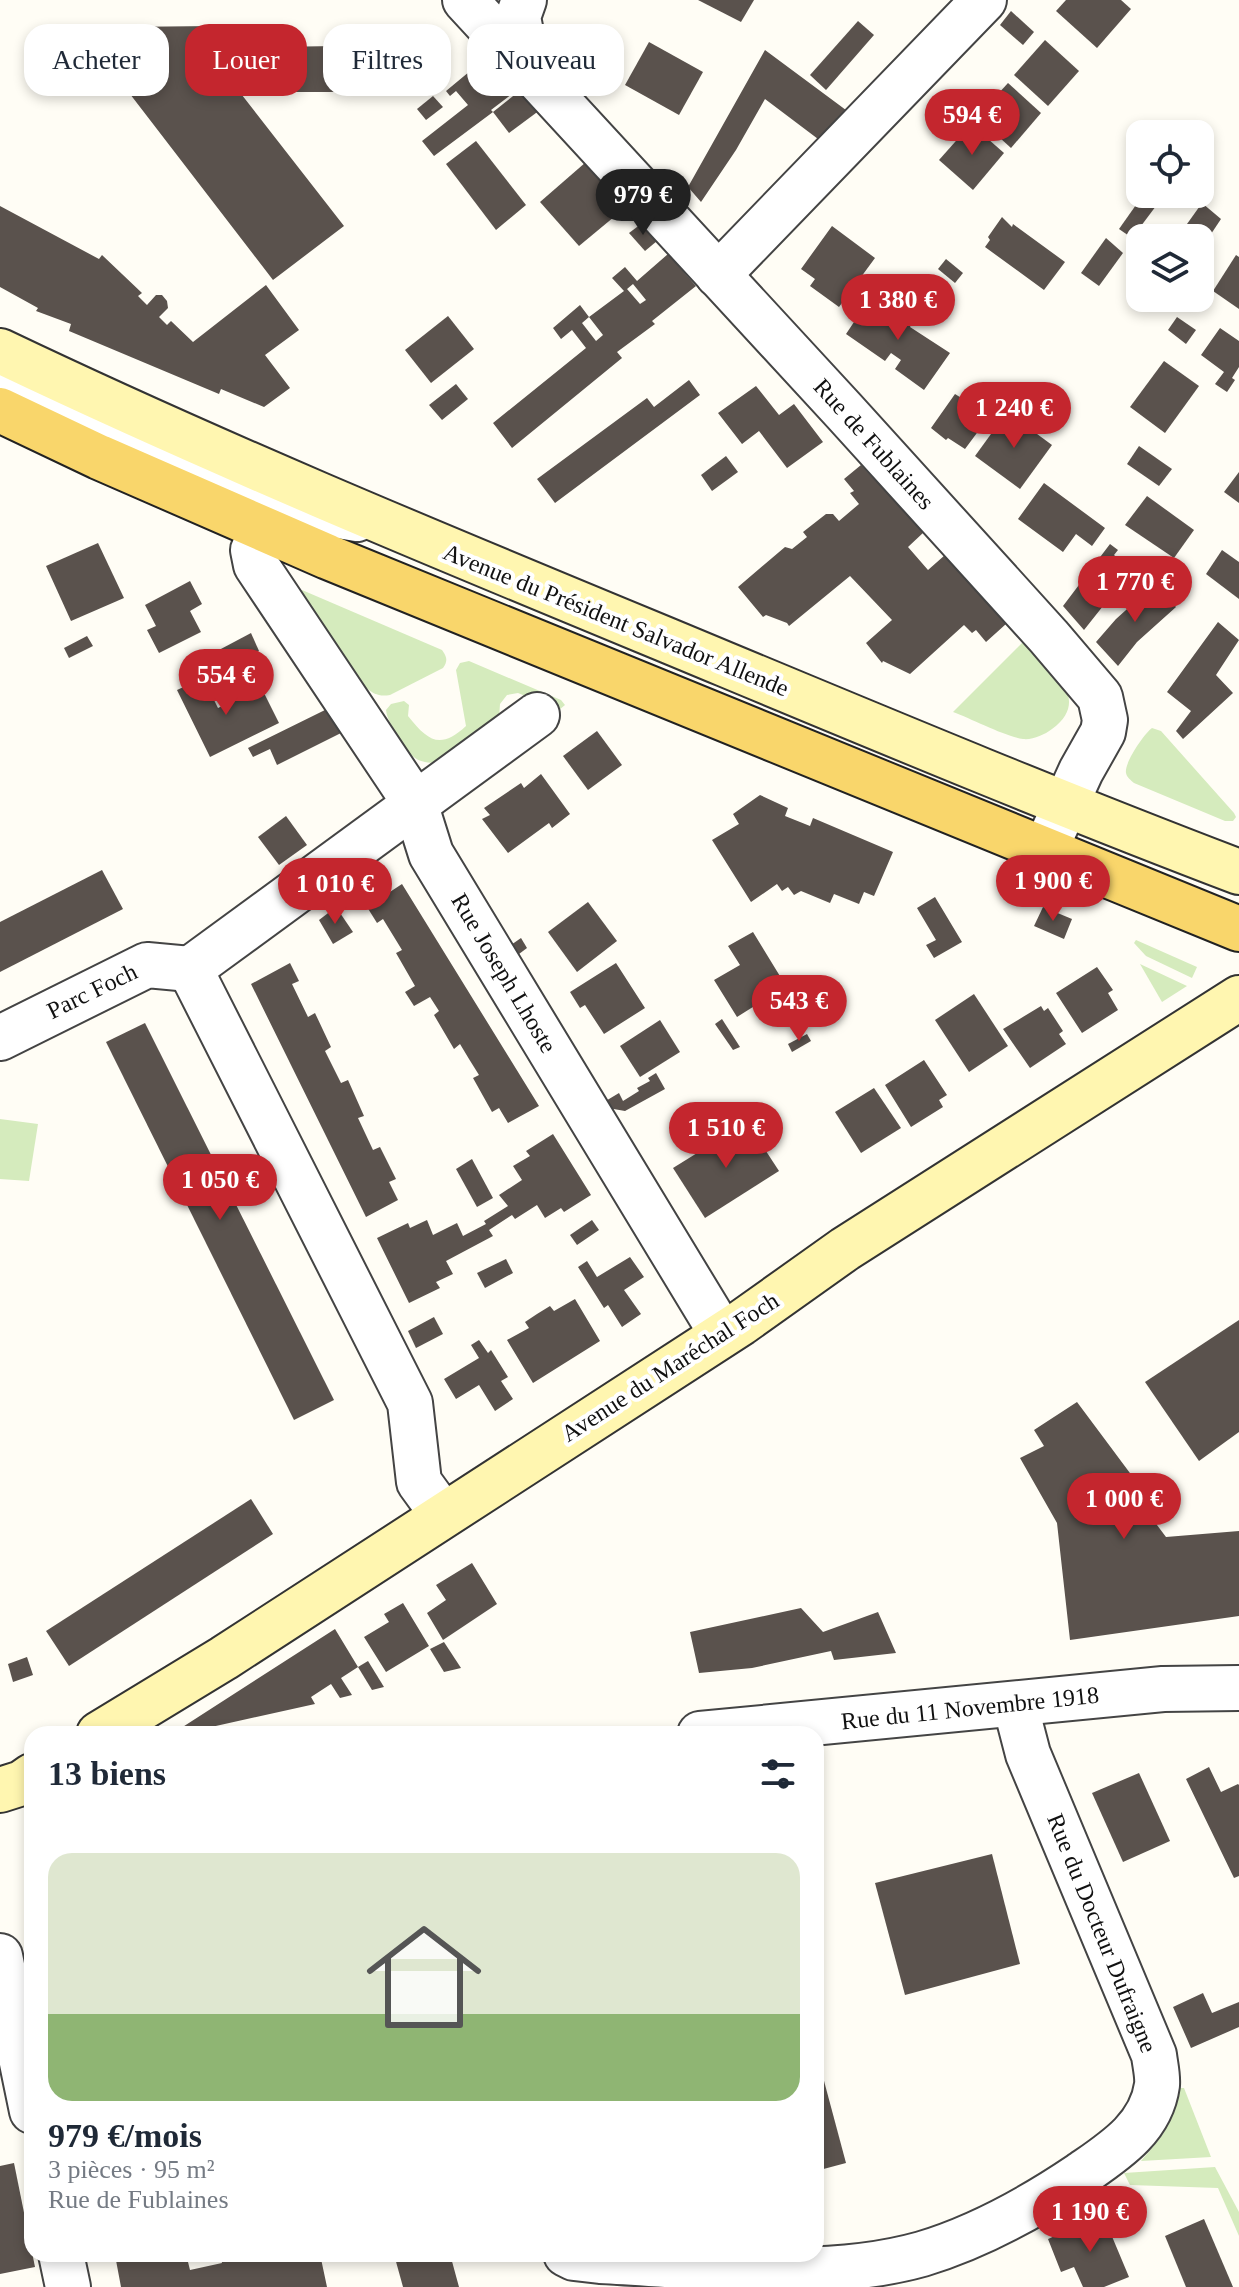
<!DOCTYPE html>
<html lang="fr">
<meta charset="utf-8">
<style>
body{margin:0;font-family:Georgia,serif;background:#f2f2f3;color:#1f2937;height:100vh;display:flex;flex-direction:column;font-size:30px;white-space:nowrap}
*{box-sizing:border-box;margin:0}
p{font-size:26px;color:#747a83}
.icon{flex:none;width:44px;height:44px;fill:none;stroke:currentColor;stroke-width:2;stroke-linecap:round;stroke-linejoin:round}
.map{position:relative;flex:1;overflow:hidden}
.side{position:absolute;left:24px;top:1726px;width:800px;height:536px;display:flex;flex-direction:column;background:#fff;border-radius:24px;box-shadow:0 4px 12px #0003}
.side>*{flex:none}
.guide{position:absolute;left:24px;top:24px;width:800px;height:72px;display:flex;gap:16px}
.tools{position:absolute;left:1126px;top:120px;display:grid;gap:16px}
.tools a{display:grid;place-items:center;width:88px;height:88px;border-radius:16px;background:#fff;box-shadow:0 4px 12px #0003;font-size:40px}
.price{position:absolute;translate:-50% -68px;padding:0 18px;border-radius:28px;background:#c4262e;color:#fff;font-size:26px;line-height:52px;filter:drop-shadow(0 2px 4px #0008)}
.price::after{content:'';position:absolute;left:50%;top:48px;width:24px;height:18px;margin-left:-12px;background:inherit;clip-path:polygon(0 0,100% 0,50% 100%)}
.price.on{background:#222;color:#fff}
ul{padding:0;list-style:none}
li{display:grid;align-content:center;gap:16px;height:424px;padding:0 24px}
li span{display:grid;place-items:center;height:248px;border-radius:24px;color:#555}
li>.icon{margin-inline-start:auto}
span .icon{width:144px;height:144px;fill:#fffc;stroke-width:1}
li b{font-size:34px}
h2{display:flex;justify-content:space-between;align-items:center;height:96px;padding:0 24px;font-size:34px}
.pill{padding:0 28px;border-radius:24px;background:#fff;box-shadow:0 4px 12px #0003;font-size:28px;line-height:72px}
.pill.on{background:#c4262e;color:#fff}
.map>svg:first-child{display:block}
.green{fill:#d5ebbd}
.building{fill:#5a524d;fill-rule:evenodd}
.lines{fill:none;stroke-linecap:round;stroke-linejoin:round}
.minor-casing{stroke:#444;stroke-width:48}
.tertiary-casing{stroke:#444;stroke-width:48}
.secondary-casing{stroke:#333;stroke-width:48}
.primary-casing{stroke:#222;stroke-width:48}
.minor{stroke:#fff;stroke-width:44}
.tertiary{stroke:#fff;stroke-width:44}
.secondary{stroke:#fff6b0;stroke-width:44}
.primary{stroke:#f9d66b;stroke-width:44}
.labels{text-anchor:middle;stroke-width:8;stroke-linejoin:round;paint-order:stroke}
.street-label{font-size:24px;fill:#111;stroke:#fff}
</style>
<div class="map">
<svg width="1239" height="2287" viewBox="0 0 1239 2287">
<rect width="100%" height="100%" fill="#fffdf5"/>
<g class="green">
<path d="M 302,590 L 442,650 C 447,657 448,661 443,668 L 390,695 C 379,697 374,694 365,687 L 302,598 Z"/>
<path d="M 1025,640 C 1048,664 1094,699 1052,729 C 1044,735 1033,740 1023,739 C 1004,736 972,719 953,712 Z"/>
<path d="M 469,661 L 561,700 L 565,705 L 559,710 L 518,693 L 507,695 L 500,704 L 499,718 L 448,762 C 417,765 412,760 397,734 C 392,726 387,719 386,710 L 391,704 L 404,701 L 409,705 L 408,716 C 428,741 440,750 466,726 L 456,670 L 460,663 Z"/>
<path d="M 1152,728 L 1161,731 L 1234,813 L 1236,817 L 1233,821 L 1225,821 L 1134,783 C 1131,780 1127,778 1126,773 C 1124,763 1144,734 1152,728 Z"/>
<path d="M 1136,940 L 1197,967 L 1192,978 L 1146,956 L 1134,943 Z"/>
<path d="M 1140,964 L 1187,986 L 1162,1002 Z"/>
<path d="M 0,1119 L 38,1124 L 29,1181 L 0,1179 Z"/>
<path d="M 1179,2088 L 1184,2088 L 1211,2157 L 1141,2161 C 1166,2132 1171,2127 1179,2088 Z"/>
<path d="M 1215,2167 L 1239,2212 L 1239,2236 L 1218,2188 L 1130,2185 L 1124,2173 Z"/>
</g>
<g class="building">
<path d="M 698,0 L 754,0 L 741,22 Z"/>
<path d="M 1066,0 L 1121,0 L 1131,9 L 1097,48 L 1056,11 Z"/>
<path d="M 1011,11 L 1034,32 L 1023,45 L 1000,25 Z"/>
<path d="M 858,21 L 874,35 L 826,90 L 810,75 Z"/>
<path d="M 213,26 L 213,52 L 210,54 L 344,226 L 273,280 L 120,81 L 120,27 Z"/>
<path d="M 1045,40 L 1079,71 L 1048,106 L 1014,75 Z"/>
<path d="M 649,42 L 703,72 L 679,115 L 625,85 Z"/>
<path d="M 336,46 L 336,92 L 274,92 L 273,47 Z"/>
<path d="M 765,50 L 854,116 L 826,145 L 765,99 L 736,150 L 701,202 L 688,187 Z"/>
<path d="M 481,62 L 512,94 L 491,110 L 493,112 L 434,156 L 422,141 L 468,105 L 456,91 L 450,96 L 446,91 Z"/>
<path d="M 1008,83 L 1041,113 L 1011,148 L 977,117 Z"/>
<path d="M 522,89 L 540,110 L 509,133 L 493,112 Z"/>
<path d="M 433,96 L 443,107 L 426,120 L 417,109 Z"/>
<path d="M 971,124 L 1004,153 L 973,190 L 939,160 Z"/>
<path d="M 476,141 L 526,205 L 496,230 L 446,164 Z"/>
<path d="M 586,162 L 626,207 L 579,246 L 540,202 Z"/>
<path d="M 1143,195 L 1156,206 L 1132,238 L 1119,229 Z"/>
<path d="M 1202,203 L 1221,219 L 1209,237 L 1187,224 Z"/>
<path d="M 0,206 L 99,259 L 102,255 L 142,293 L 138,296 L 147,305 L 156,295 L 162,295 L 167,301 L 168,308 L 159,317 L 167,325 L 171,321 L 193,342 L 266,285 L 299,330 L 265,355 L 290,388 L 264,407 L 221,389 L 219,394 L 69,331 L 71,324 L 36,311 L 38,308 L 0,287 Z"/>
<path d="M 1002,217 L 1012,227 L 1013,224 L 1065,262 L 1044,290 L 985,247 L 990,240 L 988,237 Z"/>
<path d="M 641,224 L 657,241 L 645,251 L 629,233 Z"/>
<path d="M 832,226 L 875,258 L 839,307 L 810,286 L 815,279 L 801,269 Z"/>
<path d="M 1106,238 L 1123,253 L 1099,286 L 1081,273 Z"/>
<path d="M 668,254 L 696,286 L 652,321 L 655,324 L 617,352 L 622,358 L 512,448 L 493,423 L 586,348 L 572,330 L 561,339 L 553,328 L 580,305 L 589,317 L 582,323 L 596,341 L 603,335 L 589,317 L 624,291 L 612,278 L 625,267 L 637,281 ZM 633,284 L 646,300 L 640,304 L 627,289 Z"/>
<path d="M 1236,255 L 1239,257 L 1239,309 L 1213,291 Z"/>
<path d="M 946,259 L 963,273 L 955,283 L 938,269 Z"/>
<path d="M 872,295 L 912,323 L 910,327 L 950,353 L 924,390 L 895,369 L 901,360 L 891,353 L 885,361 L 846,334 Z"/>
<path d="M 448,316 L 474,349 L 431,383 L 405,350 Z"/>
<path d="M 1177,317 L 1196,330 L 1186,344 L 1168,330 Z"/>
<path d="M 1220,328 L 1239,341 L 1239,367 L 1232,378 L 1235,380 L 1227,392 L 1215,384 L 1224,372 L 1201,355 Z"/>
<path d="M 1164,361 L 1199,386 L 1165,433 L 1130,407 Z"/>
<path d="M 689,380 L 700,395 L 555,503 L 537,479 L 647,398 L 654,407 Z"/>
<path d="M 456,384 L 468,399 L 442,420 L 429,405 Z"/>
<path d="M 756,386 L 779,415 L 794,404 L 823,442 L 787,468 L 759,431 L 742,444 L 718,413 Z"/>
<path d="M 979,392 L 997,406 L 965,449 L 948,438 L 946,440 L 931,428 L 955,394 L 971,404 Z"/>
<path d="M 1007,412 L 1052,445 L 1020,489 L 975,456 Z"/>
<path d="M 1139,446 L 1172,469 L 1159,486 L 1127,464 Z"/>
<path d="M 726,456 L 738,472 L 712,491 L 701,475 Z"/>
<path d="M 861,465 L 924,532 L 908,547 L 928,570 L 945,555 L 1006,624 L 986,642 L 976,630 L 972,633 L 964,625 L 910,674 L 883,661 L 882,663 L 866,643 L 892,620 L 850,576 L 789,626 L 787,623 L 766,615 L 763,617 L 738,587 L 785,547 L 792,549 L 807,537 L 803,532 L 826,514 L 833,514 L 839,521 L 859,504 L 850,493 L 854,491 L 844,479 Z"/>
<path d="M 1239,472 L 1239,503 L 1224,492 Z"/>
<path d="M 1044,483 L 1105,528 L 1092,546 L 1076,534 L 1063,552 L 1018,519 Z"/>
<path d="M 1147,496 L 1194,530 L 1174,558 L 1125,525 Z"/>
<path d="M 98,543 L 124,598 L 71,621 L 46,566 Z"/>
<path d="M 1110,544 L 1118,550 L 1114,555 L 1146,583 L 1141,591 L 1126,577 L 1084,630 L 1063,606 Z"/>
<path d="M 1222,550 L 1239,562 L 1239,599 L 1206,574 Z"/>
<path d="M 190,581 L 202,604 L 190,611 L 201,632 L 159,653 L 147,630 L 156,626 L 145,605 Z"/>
<path d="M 1155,584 L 1176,607 L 1137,642 L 1118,666 L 1096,642 L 1116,619 Z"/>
<path d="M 1218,622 L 1239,640 L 1216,675 L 1233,693 L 1183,739 L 1176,731 L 1191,711 L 1167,692 Z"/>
<path d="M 251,633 L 259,651 L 228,666 L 219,650 Z"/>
<path d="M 87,636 L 93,646 L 69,658 L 64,648 Z"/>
<path d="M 203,678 L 218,708 L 261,687 L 279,723 L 210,757 L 177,690 Z"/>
<path d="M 325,710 L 341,733 L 277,765 L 270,749 L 253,757 L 248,748 Z"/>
<path d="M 597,731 L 622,765 L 588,790 L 563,756 Z"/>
<path d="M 541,774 L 570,814 L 552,828 L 549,823 L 508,853 L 482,819 L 490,815 L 484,808 L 521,783 L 524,788 Z"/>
<path d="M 760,795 L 788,808 L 785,816 L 810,826 L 813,818 L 893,852 L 874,896 L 864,892 L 859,904 L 834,894 L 830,903 L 801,891 L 794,895 L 788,887 L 782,891 L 777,884 L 751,902 L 712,840 L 739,824 L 733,814 Z"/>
<path d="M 286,816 L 307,845 L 279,865 L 258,837 Z"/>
<path d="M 102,870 L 123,909 L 0,972 L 0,922 Z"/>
<path d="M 402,884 L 539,1106 L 508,1123 L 499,1108 L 492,1112 L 473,1078 L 479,1075 L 469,1059 L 460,1044 L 454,1049 L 434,1015 L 439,1011 L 430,997 L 414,1006 L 405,992 L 415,986 L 396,953 L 402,950 L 383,919 L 377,923 L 367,907 Z"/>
<path d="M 935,897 L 962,942 L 934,958 L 926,945 L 936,940 L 917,908 Z"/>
<path d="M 588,902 L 617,941 L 577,972 L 548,932 Z"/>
<path d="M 336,907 L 353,932 L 333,944 L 319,920 Z"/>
<path d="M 1043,907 L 1072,919 L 1064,939 L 1034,926 Z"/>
<path d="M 753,932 L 786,986 L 737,1017 L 714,980 L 740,965 L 728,946 Z"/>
<path d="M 521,938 L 527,948 L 515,957 L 508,947 Z"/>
<path d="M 290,963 L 299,981 L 292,984 L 308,1017 L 315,1013 L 331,1047 L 325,1051 L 341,1083 L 348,1080 L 364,1116 L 358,1118 L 373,1150 L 380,1147 L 396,1179 L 389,1182 L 398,1200 L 366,1217 L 251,984 Z"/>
<path d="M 616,963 L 645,1008 L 604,1034 L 585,1005 L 580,1008 L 570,992 Z"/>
<path d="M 1097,967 L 1113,990 L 1108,993 L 1118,1010 L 1082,1033 L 1056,993 Z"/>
<path d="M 974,994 L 1008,1046 L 969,1072 L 935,1020 Z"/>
<path d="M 1041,1006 L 1044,1011 L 1048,1008 L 1063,1031 L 1059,1034 L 1066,1044 L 1030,1068 L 1003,1029 Z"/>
<path d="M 722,1019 L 740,1047 L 733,1050 L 715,1024 Z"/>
<path d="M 660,1020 L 680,1052 L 640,1077 L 620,1046 Z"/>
<path d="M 145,1023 L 334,1400 L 294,1420 L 106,1042 Z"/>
<path d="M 807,1034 L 811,1041 L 792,1052 L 788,1044 Z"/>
<path d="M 924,1060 L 947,1095 L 939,1100 L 943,1107 L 911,1127 L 885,1085 Z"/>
<path d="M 656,1073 L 665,1089 L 625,1111 L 608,1108 L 604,1102 L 619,1093 L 623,1101 L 639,1091 L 637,1088 L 650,1081 L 648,1078 Z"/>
<path d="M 874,1088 L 901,1128 L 861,1153 L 835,1112 Z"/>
<path d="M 747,1122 L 779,1171 L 705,1218 L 673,1168 Z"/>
<path d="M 553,1134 L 591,1195 L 564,1212 L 561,1208 L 545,1218 L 537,1205 L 515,1219 L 512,1215 L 489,1230 L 493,1236 L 446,1261 L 453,1274 L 436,1282 L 440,1288 L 409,1303 L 377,1238 L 408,1223 L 410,1228 L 427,1220 L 433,1235 L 457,1223 L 463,1236 L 486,1224 L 484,1221 L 508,1206 L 499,1195 L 522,1180 L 513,1166 L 530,1156 L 526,1151 Z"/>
<path d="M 472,1159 L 493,1198 L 477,1207 L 456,1169 Z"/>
<path d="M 592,1220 L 599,1230 L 577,1245 L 570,1235 Z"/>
<path d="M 630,1257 L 644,1277 L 624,1290 L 641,1314 L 622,1327 L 608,1305 L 604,1308 L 578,1267 L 587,1261 L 597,1277 Z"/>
<path d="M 506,1259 L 513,1273 L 485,1288 L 477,1273 Z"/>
<path d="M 575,1299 L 600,1341 L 533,1383 L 507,1340 L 529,1328 L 525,1322 L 537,1314 L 550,1306 L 554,1311 Z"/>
<path d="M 434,1317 L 443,1334 L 416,1348 L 408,1331 Z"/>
<path d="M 1239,1320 L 1239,1432 L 1199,1461 L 1145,1382 Z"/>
<path d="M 479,1340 L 488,1353 L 491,1350 L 508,1377 L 501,1381 L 513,1399 L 495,1411 L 479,1385 L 456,1399 L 444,1379 L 479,1358 L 471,1345 Z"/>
<path d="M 1077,1402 L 1156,1508 L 1151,1517 L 1166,1537 L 1239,1531 L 1239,1616 L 1070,1640 L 1057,1523 L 1020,1458 L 1044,1446 L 1034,1430 Z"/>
<path d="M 251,1499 L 273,1534 L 69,1666 L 46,1631 Z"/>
<path d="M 472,1563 L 497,1604 L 443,1640 L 427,1613 L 446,1600 L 436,1585 Z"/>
<path d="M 403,1603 L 429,1646 L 386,1672 L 364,1637 L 389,1622 L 384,1614 Z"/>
<path d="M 801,1608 L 823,1632 L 878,1612 L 896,1653 L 834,1660 L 831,1651 L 752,1668 L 699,1673 L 690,1632 Z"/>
<path d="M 335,1629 L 358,1667 L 341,1678 L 352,1695 L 340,1698 L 331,1684 L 311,1697 L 315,1704 L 180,1734 L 178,1730 Z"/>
<path d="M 444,1642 L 461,1668 L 444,1672 L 430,1649 Z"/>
<path d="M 27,1657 L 33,1675 L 13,1682 L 8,1664 Z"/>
<path d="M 368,1661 L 384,1687 L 372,1690 L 358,1667 Z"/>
<path d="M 1209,1767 L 1221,1792 L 1238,1784 L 1239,1785 L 1239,1876 L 1234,1878 L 1186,1779 Z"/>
<path d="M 1139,1773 L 1170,1841 L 1123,1862 L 1092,1793 Z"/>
<path d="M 992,1854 L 1020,1964 L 905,1995 L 875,1883 Z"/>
<path d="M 1203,1993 L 1212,2013 L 1239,2002 L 1239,2027 L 1191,2048 L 1173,2007 Z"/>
<path d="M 816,2051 L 846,2163 L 816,2171 Z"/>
<path d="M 14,2163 L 35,2267 L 0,2274 L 0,2166 Z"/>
<path d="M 1103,2215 L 1129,2277 L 1104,2287 L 1083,2287 L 1074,2267 L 1061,2272 L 1048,2239 Z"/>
<path d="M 1204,2219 L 1233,2287 L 1186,2287 L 1165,2236 Z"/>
<path d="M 117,2254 L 186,2254 L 190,2270 L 222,2263 L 220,2254 L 320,2254 L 327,2287 L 121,2287 L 115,2255 Z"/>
<path d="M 408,2254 L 450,2254 L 459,2287 L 403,2287 L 395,2258 Z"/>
</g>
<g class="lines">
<defs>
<g id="minor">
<path d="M 465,0 L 844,411 L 1049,637 L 1100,697 L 1105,720 L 1103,732 L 1081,771 L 1045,850"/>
<path d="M 524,0 L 518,17 L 528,68"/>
<path d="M 718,275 L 984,0"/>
<path d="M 0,380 L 76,418 L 273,505 L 357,519"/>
<path d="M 264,529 L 253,550 L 256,565 L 415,803 L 431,854 L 722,1334"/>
<path d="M 190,969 L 410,1403 L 419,1482 L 443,1515"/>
<path d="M 190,969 L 537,715"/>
<path d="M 0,1038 L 147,965 L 190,969"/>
<path d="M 0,1956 L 32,2111"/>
<path d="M 61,2254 L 68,2287"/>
<path d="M 566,2254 L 574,2258 L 600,2261 C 703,2266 823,2282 922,2254 C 979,2237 1031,2208 1080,2175 C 1113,2152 1151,2129 1157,2085 C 1158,2076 1155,2064 1154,2055 L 1028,1754 L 1015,1704"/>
</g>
<path id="tertiary" d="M 700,1734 L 1163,1689 L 1239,1688"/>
<g id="secondary">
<path d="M 0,351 C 220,456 444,548 669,641 C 859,720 1047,799 1239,872"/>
<path d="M 99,1734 L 224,1658 L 741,1323 L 845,1249 L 1239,998"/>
<path d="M 0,1790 L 22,1783 L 32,1776"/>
</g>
<path id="primary" d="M 0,410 L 99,457 L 328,557 L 1239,929"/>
</defs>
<use href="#minor" class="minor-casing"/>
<use href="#tertiary" class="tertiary-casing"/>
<use href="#secondary" class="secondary-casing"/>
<use href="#primary" class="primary-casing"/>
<use href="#minor" class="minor"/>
<use href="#tertiary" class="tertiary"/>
<use href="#secondary" class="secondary"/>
<use href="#primary" class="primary"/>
</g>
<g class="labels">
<g class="street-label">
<text transform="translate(874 444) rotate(48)" y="8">Rue de Fublaines</text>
<text transform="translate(616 620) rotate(22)" y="8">Avenue du Président Salvador Allende</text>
<text transform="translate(504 973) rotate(59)" y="8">Rue Joseph Lhoste</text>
<text transform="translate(92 991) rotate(-26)" y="8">Parc Foch</text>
<text transform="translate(670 1367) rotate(-33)" y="8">Avenue du Maréchal Foch</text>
<text transform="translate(970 1708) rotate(-6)" y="8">Rue du 11 Novembre 1918</text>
<text transform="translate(1102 1933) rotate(68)" y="8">Rue du Docteur Dufraigne</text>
</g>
</g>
</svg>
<div class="tools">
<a><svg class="icon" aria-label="locate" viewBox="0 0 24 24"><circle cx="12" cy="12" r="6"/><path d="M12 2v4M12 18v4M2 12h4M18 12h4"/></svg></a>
<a><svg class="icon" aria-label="layers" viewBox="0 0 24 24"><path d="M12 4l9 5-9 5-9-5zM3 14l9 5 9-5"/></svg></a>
</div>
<b class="price" style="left:972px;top:157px">594 €</b>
<b class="price on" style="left:643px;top:237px">979 €</b>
<b class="price" style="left:898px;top:342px">1 380 €</b>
<b class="price" style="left:1014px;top:450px">1 240 €</b>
<b class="price" style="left:1135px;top:624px">1 770 €</b>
<b class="price" style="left:226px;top:717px">554 €</b>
<b class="price" style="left:1053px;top:923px">1 900 €</b>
<b class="price" style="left:335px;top:926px">1 010 €</b>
<b class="price" style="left:799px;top:1043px">543 €</b>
<b class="price" style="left:726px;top:1170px">1 510 €</b>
<b class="price" style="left:220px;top:1222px">1 050 €</b>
<b class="price" style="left:1124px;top:1541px">1 000 €</b>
<b class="price" style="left:1090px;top:2254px">1 190 €</b>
<div class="guide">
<a class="pill">Acheter</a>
<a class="pill on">Louer</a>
<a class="pill">Filtres</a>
<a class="pill">Nouveau</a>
</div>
<section class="side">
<h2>13 biens<svg class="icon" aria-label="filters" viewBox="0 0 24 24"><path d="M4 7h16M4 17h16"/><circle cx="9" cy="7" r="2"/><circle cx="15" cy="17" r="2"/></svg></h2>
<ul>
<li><span style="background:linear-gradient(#dfe7d0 65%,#8fb573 0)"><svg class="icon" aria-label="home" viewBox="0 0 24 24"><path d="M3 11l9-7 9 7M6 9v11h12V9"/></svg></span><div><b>979 €/mois</b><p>3 pièces · 95 m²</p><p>Rue de Fublaines</p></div></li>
</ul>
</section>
</div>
